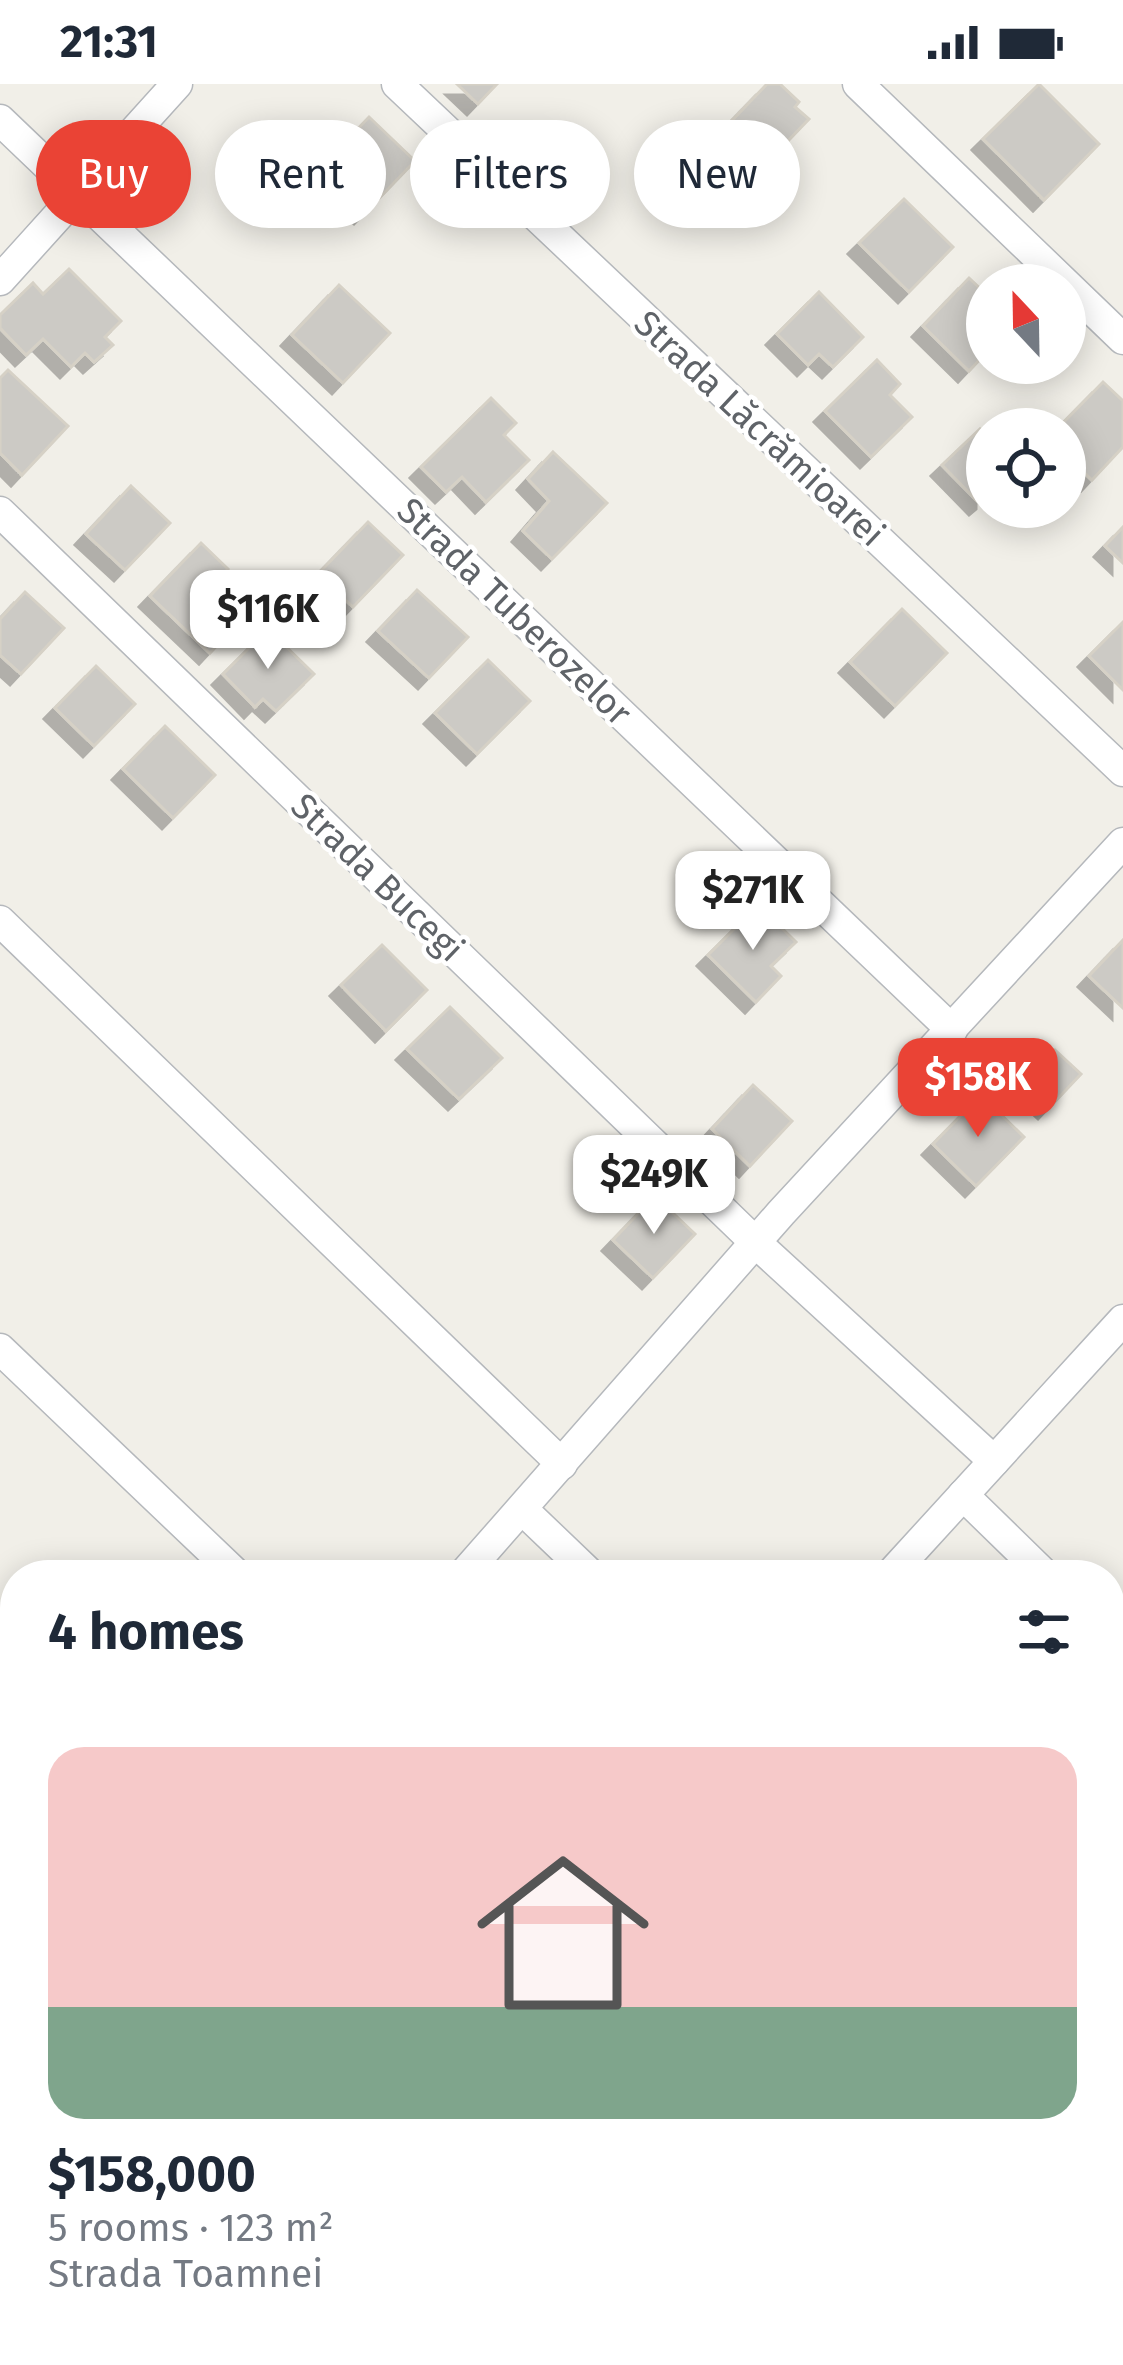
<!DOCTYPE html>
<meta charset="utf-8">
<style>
body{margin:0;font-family:"Fira Sans",sans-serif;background:#f6f6f7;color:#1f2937;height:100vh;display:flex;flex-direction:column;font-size:45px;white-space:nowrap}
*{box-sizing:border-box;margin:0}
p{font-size:39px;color:#747a83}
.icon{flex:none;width:66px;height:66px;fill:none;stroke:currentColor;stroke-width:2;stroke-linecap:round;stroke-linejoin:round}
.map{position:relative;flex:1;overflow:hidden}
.panel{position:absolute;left:0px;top:1476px;width:1125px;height:807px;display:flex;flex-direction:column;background:#fff;border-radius:48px 48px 0 0;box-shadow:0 6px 30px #0003}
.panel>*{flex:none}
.banner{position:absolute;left:36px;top:36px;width:1053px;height:108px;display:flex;gap:24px}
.needle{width:78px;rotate:338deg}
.controls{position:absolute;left:966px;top:180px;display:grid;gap:24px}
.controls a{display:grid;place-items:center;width:120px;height:120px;border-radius:50%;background:#fff;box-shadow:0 6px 30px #0003;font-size:60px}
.price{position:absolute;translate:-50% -102px;padding:0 27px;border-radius:24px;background:#fff;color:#222;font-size:39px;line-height:78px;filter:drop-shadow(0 3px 6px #0008)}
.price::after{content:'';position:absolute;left:50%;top:72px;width:36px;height:27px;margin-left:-18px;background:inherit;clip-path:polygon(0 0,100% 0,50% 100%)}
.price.selected{background:#ea4335;color:#fff}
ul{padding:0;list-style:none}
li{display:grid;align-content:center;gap:24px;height:636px;padding:0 48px}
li+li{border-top:3px solid #e0e1e3}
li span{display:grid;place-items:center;height:372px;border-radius:36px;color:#555}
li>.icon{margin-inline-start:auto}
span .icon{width:216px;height:216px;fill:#fffc;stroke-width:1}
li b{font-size:51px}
h2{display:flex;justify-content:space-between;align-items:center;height:144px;padding:0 48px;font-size:51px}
.pill{padding:0 42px;border-radius:54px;background:#fff;box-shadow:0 6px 30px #0003;font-size:42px;line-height:108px}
.pill.selected{background:#ea4335;color:#fff}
.status{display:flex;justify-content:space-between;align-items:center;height:84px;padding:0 60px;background:#fff;direction:ltr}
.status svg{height:33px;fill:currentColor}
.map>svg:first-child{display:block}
.building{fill:#cccac5;stroke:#d6d1c6;stroke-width:3;filter:url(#shadow)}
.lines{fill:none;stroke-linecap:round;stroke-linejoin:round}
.minor-casing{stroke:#b5b8bc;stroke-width:33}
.minor{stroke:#fff;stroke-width:30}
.labels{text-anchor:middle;stroke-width:9;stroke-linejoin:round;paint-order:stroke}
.street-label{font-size:36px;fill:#5f6368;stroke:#fff}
</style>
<div class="status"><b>21:31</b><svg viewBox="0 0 49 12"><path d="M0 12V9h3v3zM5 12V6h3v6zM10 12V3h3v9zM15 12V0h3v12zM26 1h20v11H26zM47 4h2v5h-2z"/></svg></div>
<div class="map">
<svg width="1123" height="2281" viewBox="0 0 1123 2281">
<defs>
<filter id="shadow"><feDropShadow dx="-11" dy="11" stdDeviation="0" flood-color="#0004"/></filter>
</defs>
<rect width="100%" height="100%" fill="#f1efe8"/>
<g class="building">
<path d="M 457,0 L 497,0 L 478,20 Z"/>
<path d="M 767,0 L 780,0 L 799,18 L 795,23 L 809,35 L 760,86 L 720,49 Z"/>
<path d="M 1039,0 L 1099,60 L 1044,116 L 983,55 Z"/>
<path d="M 369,33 L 415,77 L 365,129 L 319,85 Z"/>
<path d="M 904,115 L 953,163 L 909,208 L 859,159 Z"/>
<path d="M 69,185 L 121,237 L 105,253 L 113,261 L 94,278 L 85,269 L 71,283 L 43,255 L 26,271 L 0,244 L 0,231 L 33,199 L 43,210 Z"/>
<path d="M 969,194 L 987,211 L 987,268 L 969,287 L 923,242 Z"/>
<path d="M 339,201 L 390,249 L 343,299 L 292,251 Z"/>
<path d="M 819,208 L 863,253 L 833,283 L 819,270 L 808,281 L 777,250 Z"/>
<path d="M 877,276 L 900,300 L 890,311 L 912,333 L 871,373 L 825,327 Z"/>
<path d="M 8,286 L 68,342 L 22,391 L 0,369 L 0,294 Z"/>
<path d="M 1103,298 L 1123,317 L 1123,363 L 1092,396 L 1065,370 L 1065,345 L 1057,345 Z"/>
<path d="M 491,314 L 516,339 L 504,351 L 529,376 L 486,418 L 462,393 L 446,408 L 421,383 Z"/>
<path d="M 980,345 L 987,353 L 987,414 L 980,420 L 942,381 Z"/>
<path d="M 553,368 L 607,419 L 552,475 L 523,447 L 549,417 L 528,395 Z"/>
<path d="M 131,402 L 170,439 L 125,486 L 86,450 Z"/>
<path d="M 368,438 L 403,471 L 353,523 L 318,490 Z"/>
<path d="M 1123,443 L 1123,479 L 1105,462 Z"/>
<path d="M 201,459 L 228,485 L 218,496 L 250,526 L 210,569 L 150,512 Z"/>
<path d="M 417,506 L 468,553 L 429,594 L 378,547 Z"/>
<path d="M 25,508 L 64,544 L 21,590 L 0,571 L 0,535 Z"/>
<path d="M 902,525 L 947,569 L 895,622 L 850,578 Z"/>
<path d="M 1123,538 L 1123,606 L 1089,572 Z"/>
<path d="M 268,545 L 314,590 L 276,627 L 263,615 L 255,623 L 223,590 Z"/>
<path d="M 488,576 L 530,617 L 477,670 L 435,629 Z"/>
<path d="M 96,582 L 135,620 L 94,662 L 55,624 Z"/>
<path d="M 165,642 L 215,691 L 173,734 L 123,685 Z"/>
<path d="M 758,821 L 796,858 L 771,882 L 781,892 L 756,918 L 708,871 Z"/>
<path d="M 1123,856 L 1123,924 L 1089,892 Z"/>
<path d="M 382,861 L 427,906 L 386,947 L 341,901 Z"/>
<path d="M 450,923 L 502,974 L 459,1015 L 407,965 Z"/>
<path d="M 1055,966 L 1081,990 L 1049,1024 L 1023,1000 Z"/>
<path d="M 753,1001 L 792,1037 L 750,1082 L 712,1045 Z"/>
<path d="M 981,1011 L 1024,1053 L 976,1102 L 933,1060 Z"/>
<path d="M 655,1112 L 695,1150 L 653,1194 L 613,1156 Z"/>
</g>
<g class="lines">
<defs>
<g id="minor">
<path d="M 397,0 L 1123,687"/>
<path d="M 858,0 L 1123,255"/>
<path d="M 0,36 L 952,946"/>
<path d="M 0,196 L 177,0"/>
<path d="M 0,428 L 755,1158 L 994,1377"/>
<path d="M 0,837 L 562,1380"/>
<path d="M 0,1265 L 237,1491"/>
<path d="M 963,1411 L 1045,1491"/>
<path d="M 522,1425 L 591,1491"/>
<path d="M 463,1491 L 781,1129 L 1123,759"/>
<path d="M 890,1491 L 1123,1236"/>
<path d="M 1110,1553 L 1123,1566"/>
<path d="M 0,1718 L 15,1732"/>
<path d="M 1110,1991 L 1123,2003"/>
<path d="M 0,2013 L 15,1996"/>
<path d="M 941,2268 L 955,2281"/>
</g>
</defs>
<use href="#minor" class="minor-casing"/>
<use href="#minor" class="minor"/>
</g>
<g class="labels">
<g class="street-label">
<text transform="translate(760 344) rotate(43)" y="13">Strada Lăcrămioarei</text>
<text transform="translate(515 527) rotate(44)" y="13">Strada Tuberozelor</text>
<text transform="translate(378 793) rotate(44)" y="13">Strada Bucegi</text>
</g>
</g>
</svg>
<div class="controls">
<a><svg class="needle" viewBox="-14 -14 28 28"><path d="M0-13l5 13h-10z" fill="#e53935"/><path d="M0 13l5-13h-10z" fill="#747a83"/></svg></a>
<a><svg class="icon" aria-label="locate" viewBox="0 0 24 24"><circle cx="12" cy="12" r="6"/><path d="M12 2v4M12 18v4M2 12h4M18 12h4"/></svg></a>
</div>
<b class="price" style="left:268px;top:588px">$116K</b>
<b class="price" style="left:753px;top:869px">$271K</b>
<b class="price selected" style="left:978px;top:1056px">$158K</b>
<b class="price" style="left:654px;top:1153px">$249K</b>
<div class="banner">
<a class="pill selected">Buy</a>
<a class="pill">Rent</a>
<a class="pill">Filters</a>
<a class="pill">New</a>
</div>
<section class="panel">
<h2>4 homes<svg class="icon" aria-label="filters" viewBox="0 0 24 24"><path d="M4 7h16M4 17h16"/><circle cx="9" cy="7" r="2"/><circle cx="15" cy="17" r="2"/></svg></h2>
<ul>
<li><span style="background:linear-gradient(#f6c9c9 70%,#7fa58c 0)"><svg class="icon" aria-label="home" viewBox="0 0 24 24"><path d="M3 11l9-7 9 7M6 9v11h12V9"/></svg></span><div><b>$158,000</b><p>5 rooms · 123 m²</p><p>Strada Toamnei</p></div></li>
</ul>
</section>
</div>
